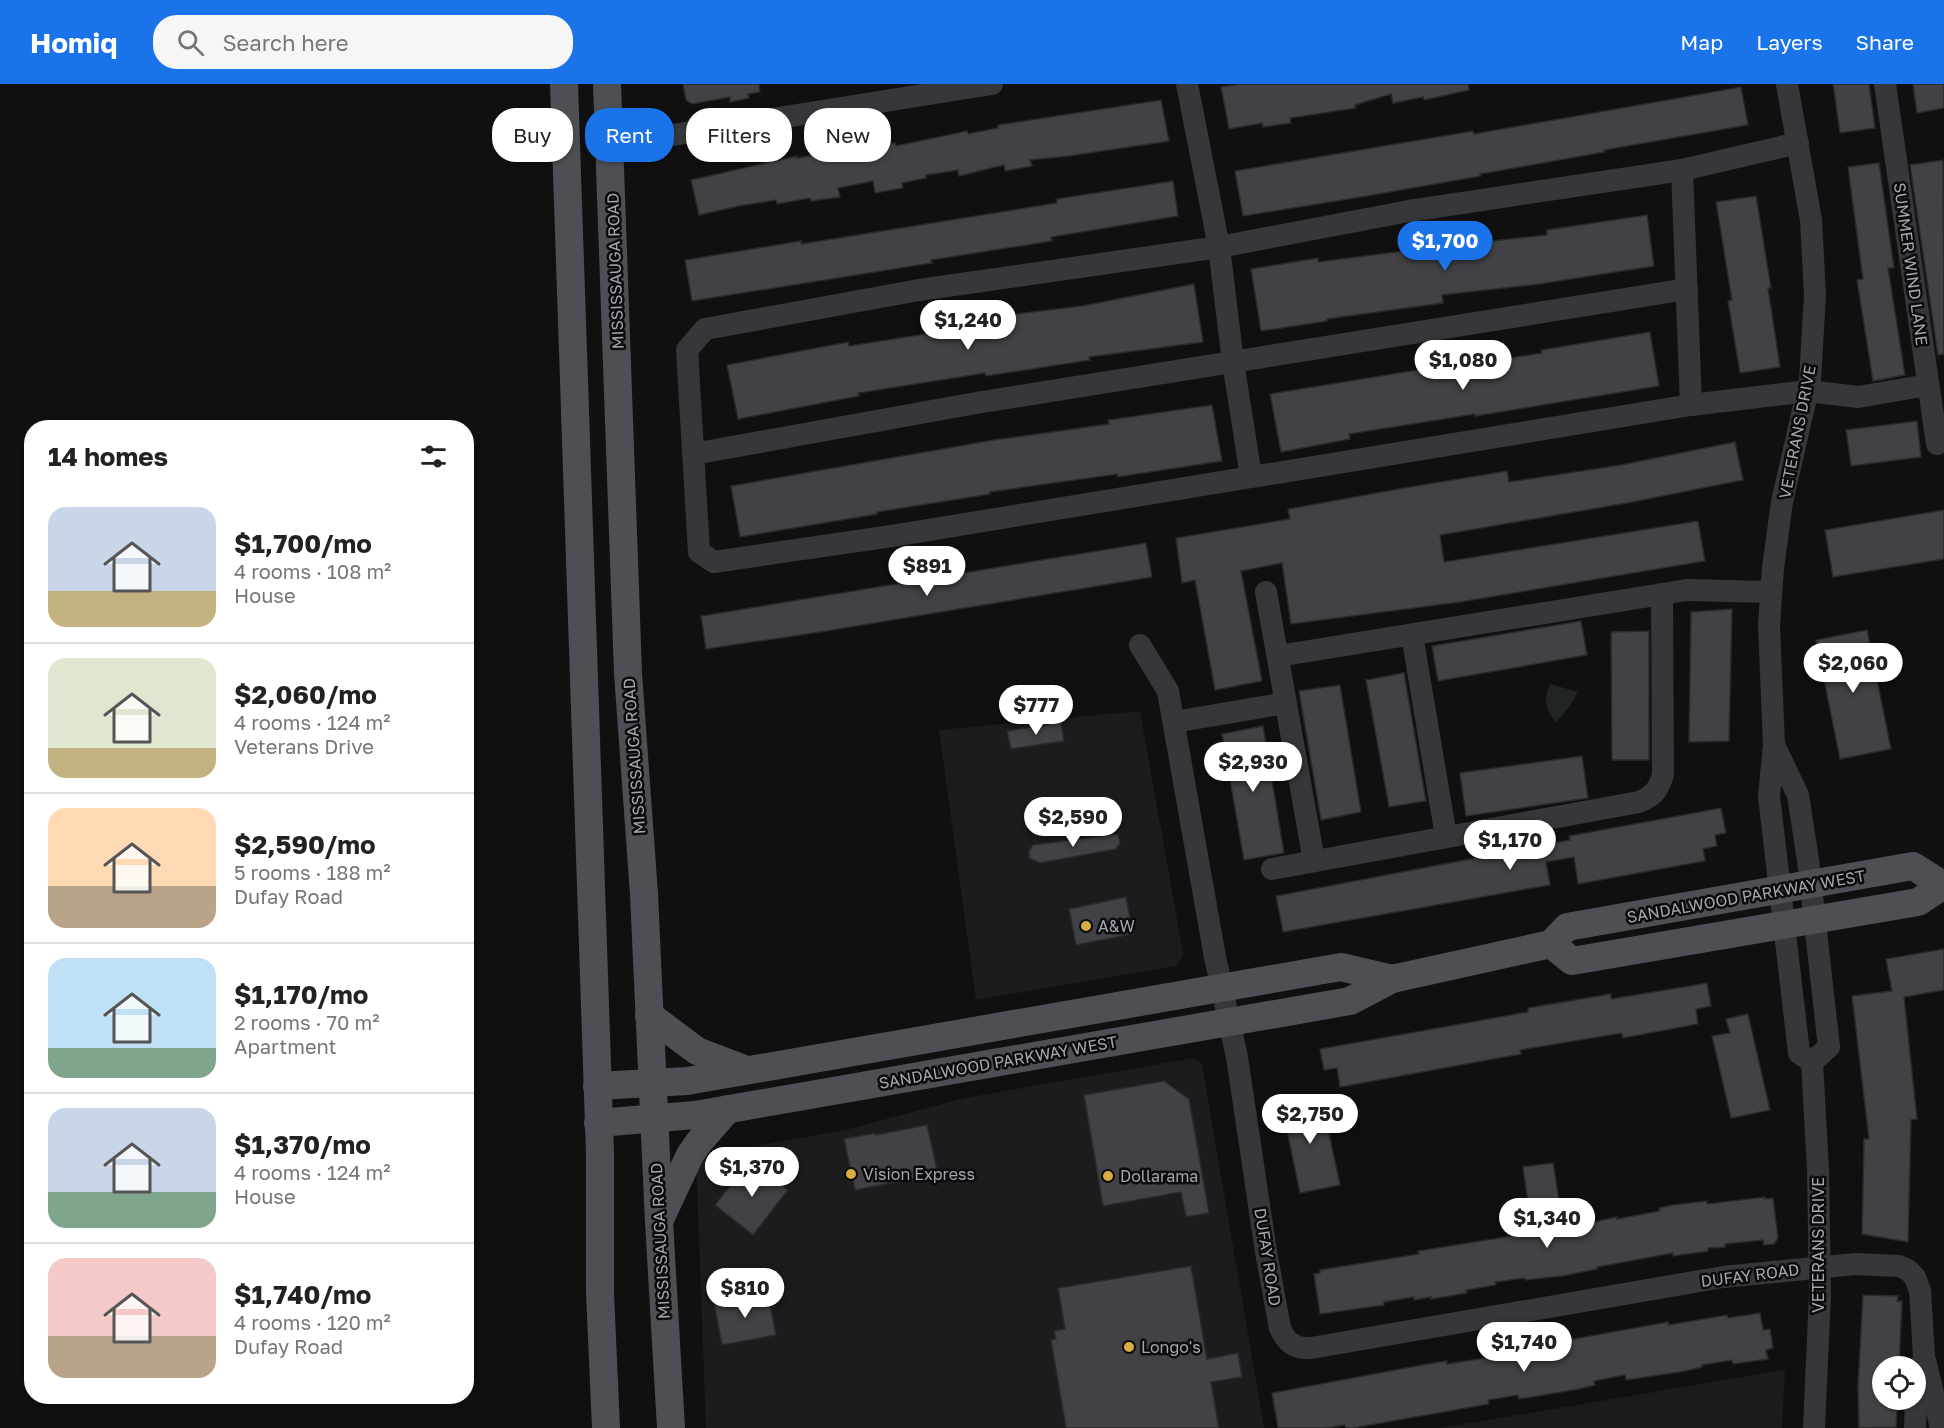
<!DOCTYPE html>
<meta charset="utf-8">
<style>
body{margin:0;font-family:"Golos Text",sans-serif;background:#f6f6f6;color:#222;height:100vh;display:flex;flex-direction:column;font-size:22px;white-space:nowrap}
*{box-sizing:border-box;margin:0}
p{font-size:20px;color:#767676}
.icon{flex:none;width:33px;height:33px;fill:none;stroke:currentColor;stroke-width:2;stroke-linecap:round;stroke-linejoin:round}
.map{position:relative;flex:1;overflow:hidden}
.drawer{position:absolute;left:24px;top:336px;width:450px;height:984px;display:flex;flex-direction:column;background:#fff;border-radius:24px;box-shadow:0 2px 4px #0004}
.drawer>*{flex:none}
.guide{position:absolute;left:492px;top:24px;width:570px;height:54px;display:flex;gap:12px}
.controls{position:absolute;left:1872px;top:1272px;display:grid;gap:12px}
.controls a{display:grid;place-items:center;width:54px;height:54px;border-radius:50%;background:#fff;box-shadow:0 2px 4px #0004;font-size:30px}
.price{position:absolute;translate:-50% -51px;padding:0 14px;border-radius:21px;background:#fff;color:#222;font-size:20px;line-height:39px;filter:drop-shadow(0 2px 3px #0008)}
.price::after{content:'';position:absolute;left:50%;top:36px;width:18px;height:14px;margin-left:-9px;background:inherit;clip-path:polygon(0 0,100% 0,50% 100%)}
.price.on{background:#1a73e8;color:#fff}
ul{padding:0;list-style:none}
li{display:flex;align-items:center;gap:18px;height:150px;padding:0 24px}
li+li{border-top:2px solid #e0e0e0}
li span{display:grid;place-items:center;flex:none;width:168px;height:120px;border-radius:18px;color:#555}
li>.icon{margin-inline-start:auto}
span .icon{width:72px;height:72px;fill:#fffc;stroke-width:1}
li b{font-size:26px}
h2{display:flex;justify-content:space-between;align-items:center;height:72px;padding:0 24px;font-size:26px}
.pill{padding:0 21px;border-radius:24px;background:#fff;box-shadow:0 2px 4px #0004;font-size:21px;line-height:54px}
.pill.on{background:#1a73e8;color:#fff}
header{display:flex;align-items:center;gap:36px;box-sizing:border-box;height:84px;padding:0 30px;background:#1a73e8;color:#fff}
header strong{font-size:28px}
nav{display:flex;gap:33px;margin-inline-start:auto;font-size:21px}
.search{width:420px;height:54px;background:#f6f6f6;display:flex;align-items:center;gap:15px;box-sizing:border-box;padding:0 21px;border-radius:24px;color:#767676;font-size:22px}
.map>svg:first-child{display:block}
.built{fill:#1c1c1e}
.green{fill:#1f2520}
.building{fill:#424246;stroke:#2a2a2d;stroke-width:1.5}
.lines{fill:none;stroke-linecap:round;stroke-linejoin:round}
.minor{stroke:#36373a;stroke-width:22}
.major{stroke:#4e4f54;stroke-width:28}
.poi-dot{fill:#d9ae40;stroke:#0b0b0c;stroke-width:2}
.labels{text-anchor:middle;stroke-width:5;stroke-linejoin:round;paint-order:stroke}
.street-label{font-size:16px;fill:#a3a6b0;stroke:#0b0b0c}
.poi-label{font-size:16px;fill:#a3a6b0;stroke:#0b0b0c;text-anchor:start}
</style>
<header>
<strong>Homiq</strong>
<div class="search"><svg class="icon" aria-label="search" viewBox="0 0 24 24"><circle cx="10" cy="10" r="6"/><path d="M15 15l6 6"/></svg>Search here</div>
<nav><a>Map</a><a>Layers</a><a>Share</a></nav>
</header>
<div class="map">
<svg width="1944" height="1344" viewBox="0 0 1944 1344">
<rect width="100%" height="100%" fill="#101011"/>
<g class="built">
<path d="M 1140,627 L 1183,869 L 1181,876 L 1176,882 L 976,916 L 939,646 Z"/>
<path d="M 1194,974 L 1202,980 L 1264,1344 L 706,1344 L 696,1073 L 845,1046 L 965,1014 Z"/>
<path d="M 1785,1286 L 1782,1344 L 1440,1344 Z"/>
</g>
<path class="green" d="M 1550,600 L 1578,608 L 1570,622 L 1556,638 C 1545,626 1543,615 1550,600 Z"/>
<g class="building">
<path d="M 683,0 L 759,0 L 760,8 L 748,10 L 749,14 L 730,18 L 730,13 L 692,20 L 686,16 Z"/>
<path d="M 1240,0 L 1468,0 L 1469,6 L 1424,16 L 1423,13 L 1393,19 L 1391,10 L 1355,21 L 1356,24 L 1290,34 L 1291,39 L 1263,43 L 1262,39 L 1229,45 L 1221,3 Z"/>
<path d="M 1833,0 L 1869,0 L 1875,44 L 1840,49 Z"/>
<path d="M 1913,0 L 1944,0 L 1944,24 L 1917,29 Z"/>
<path d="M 1741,3 L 1748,41 L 1604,66 L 1605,68 L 1480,90 L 1481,92 L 1361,113 L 1243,132 L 1235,87 L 1473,47 L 1474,50 Z"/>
<path d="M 1161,16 L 1169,57 L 1069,72 L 1030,76 L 1032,82 L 1005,87 L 1004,81 L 959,92 L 958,86 L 926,91 L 926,94 L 902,99 L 903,104 L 875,109 L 873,97 L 838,104 L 840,113 L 811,117 L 810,114 L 777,120 L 776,116 L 739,122 L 699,131 L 691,96 L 797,72 L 797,74 L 832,68 L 833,73 L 868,66 L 868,63 L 895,59 L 896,62 L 967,47 L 968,50 L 998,44 L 998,41 Z"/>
<path d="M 1943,76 L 1944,270 L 1938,271 L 1910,81 Z"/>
<path d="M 1879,79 L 1894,184 L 1888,184 L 1905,291 L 1873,297 L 1857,196 L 1863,195 L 1848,83 Z"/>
<path d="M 1173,97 L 1178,132 L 1051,153 L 1052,157 L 931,176 L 932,179 L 692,217 L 685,176 L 801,157 L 801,160 L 1057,119 L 1056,115 Z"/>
<path d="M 1756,112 L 1771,204 L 1768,204 L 1780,283 L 1740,289 L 1728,217 L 1732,216 L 1716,118 Z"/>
<path d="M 1647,131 L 1654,182 L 1539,200 L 1442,211 L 1443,219 L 1327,235 L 1327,237 L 1261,247 L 1251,185 L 1318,174 L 1318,178 L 1435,163 L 1547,151 L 1547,146 Z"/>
<path d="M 1194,200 L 1203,258 L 1089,273 L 1090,276 L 986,292 L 985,289 L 858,309 L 859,312 L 738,335 L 727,281 L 848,258 L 849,262 L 977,242 L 976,235 L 1082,222 Z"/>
<path d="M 1650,248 L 1659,302 L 1475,332 L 1475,330 L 1349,350 L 1350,355 L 1281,368 L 1270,310 L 1454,280 L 1455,283 L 1542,269 L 1541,266 Z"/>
<path d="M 1212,321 L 1222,377 L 1117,393 L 1117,390 L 990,408 L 990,410 L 877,428 L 877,430 L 740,453 L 731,402 L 994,356 L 1109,340 L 1108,336 Z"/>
<path d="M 1917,337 L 1921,373 L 1851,382 L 1846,346 Z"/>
<path d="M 1735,358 L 1743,396 L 1627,419 L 1440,451 L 1444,478 L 1698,437 L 1705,477 L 1460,518 L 1291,540 L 1282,479 L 1241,487 L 1262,597 L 1215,606 L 1195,496 L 1182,499 L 1176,454 L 1290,435 L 1288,425 L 1404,404 L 1507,387 L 1509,398 L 1621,381 Z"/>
<path d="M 1944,426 L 1944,475 L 1833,493 L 1825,446 Z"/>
<path d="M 1146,459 L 1152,493 L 820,548 L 706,565 L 701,532 Z"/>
<path d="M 1732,525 L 1729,657 L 1689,658 L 1691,528 Z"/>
<path d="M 1581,537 L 1587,571 L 1438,597 L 1432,562 Z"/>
<path d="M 1867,546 L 1891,665 L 1840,675 L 1816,556 Z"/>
<path d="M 1649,547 L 1649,676 L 1612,676 L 1611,548 Z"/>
<path d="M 1404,589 L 1426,717 L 1389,723 L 1366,596 Z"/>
<path d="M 1340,601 L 1361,728 L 1321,736 L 1299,607 Z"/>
<path d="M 1061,638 L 1064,657 L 1011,665 L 1007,647 Z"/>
<path d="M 1263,642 L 1284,769 L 1244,776 L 1222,650 Z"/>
<path d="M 1582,672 L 1588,714 L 1466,732 L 1460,689 Z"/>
<path d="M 1721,724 L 1726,749 L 1715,751 L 1717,762 L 1703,765 L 1705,777 L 1578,800 L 1574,773 L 1546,778 L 1550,801 L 1283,848 L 1276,812 L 1570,756 L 1569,752 Z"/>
<path d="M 1118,750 L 1120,759 L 1116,765 L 1040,779 L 1029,774 L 1029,767 L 1033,761 Z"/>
<path d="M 1126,813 L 1133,850 L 1076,861 L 1069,825 Z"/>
<path d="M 1944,865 L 1944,906 L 1904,913 L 1917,1035 L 1911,1036 L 1908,1158 L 1862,1150 L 1864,1055 L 1869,1055 L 1852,912 L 1892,907 L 1886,875 Z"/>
<path d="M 1707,899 L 1711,922 L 1696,925 L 1698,940 L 1623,954 L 1622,949 L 1520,966 L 1521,970 L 1340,1003 L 1337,984 L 1324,986 L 1320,965 L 1528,928 L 1528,924 L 1611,910 L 1611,915 Z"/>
<path d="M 1748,930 L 1770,1026 L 1731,1034 L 1712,952 L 1730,949 L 1726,935 Z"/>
<path d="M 1164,997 L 1189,1015 L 1209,1129 L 1186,1133 L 1181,1108 L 1103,1122 L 1084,1011 Z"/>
<path d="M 1302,1014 L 1303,1021 L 1322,1017 L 1340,1101 L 1300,1109 L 1281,1018 Z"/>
<path d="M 927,1041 L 938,1090 L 855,1106 L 844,1055 L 875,1049 L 876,1051 Z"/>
<path d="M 750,1076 L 788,1106 L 753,1151 L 715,1121 Z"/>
<path d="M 1553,1079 L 1563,1141 L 1593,1135 L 1594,1138 L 1617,1133 L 1617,1135 L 1660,1127 L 1659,1124 L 1673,1121 L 1707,1117 L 1707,1120 L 1765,1113 L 1765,1115 L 1773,1114 L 1778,1154 L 1774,1160 L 1764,1161 L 1763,1156 L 1725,1160 L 1725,1163 L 1708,1164 L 1708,1167 L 1673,1172 L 1673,1169 L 1597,1183 L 1597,1185 L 1562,1192 L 1525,1196 L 1524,1194 L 1495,1198 L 1496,1201 L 1466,1206 L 1467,1209 L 1431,1215 L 1431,1213 L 1414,1216 L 1414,1213 L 1384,1218 L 1384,1221 L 1320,1230 L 1314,1190 L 1320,1189 L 1320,1186 L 1419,1170 L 1418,1167 L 1550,1146 L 1545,1117 L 1528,1119 L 1523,1083 Z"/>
<path d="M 1191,1182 L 1207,1275 L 1238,1269 L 1242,1293 L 1211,1298 L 1219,1344 L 1066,1344 L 1051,1256 L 1056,1255 L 1054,1247 L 1065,1245 L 1058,1204 Z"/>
<path d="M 768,1209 L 776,1251 L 722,1261 L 714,1219 Z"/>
<path d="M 1863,1211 L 1898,1212 L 1897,1217 L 1902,1217 L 1899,1282 L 1882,1282 L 1882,1321 L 1892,1321 L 1892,1326 L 1897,1326 L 1896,1343 L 1859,1344 L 1858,1302 Z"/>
<path d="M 1760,1229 L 1763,1246 L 1770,1245 L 1773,1264 L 1766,1266 L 1768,1275 L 1733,1280 L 1732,1276 L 1702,1281 L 1702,1283 L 1686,1287 L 1626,1296 L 1625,1291 L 1594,1297 L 1595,1301 L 1579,1305 L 1519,1315 L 1518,1311 L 1488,1316 L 1489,1320 L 1353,1344 L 1346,1344 L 1345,1341 L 1326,1344 L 1278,1344 L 1272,1309 L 1422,1281 L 1447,1277 L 1447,1280 L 1535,1266 L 1535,1262 L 1668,1238 L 1669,1241 L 1727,1231 L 1728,1234 Z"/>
</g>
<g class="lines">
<g class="minor">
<path d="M 1187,0 L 1219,163 L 1233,278 L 1251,392"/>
<path d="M 1787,0 L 1811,136 L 1815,211 L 1810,296 L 1782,418 L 1773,484 L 1769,541 L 1774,661 L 1769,712 L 1799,969 L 1812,978 L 1818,1085 L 1820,1210 L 1814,1344"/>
<path d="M 1885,0 L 1937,360"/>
<path d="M 1798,59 L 1682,86 L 1409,127 L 1219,163 L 919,206 L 705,245 L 687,266 L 699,468 L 714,478 L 892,452 L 1691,321 L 1808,307 L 1858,313 L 1928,301"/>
<path d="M 610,61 L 992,0"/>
<path d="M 1682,86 L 1691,321"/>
<path d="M 693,370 L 976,319 L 1687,205"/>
<path d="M 1266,508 L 1314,777"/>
<path d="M 1412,551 L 1446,752"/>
<path d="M 1140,561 L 1168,607 L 1215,873 L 1237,973 L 1266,1168 L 1280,1244 C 1286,1258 1294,1265 1311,1264 L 1723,1193 L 1855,1180 L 1899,1182 L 1908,1186 L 1915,1193 L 1920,1207 L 1924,1272 L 1916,1319 L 1915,1344"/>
<path d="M 1278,572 L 1687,506 L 1770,508"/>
<path d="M 1174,638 L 1286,619"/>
<path d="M 1774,661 L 1798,711 L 1808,776 L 1829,963 L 1812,978"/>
<path d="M 1272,785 L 1639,718 C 1654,712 1659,705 1663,690 L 1662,510"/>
<path d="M 1926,1279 L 1941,1344"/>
</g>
<g class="major">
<path d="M 564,0 L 600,1070 L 600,1209 L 606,1344"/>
<path d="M 607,0 L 628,589 L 644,810 L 659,1138 L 671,1344"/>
<path d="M 1551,860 L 1572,877 L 1918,818 L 1944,801"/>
<path d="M 649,931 L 697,967 L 747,986"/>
<path d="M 597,1002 L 687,997 L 1341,883 L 1392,895"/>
<path d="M 598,1039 L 695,1031 L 1350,917 L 1392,895 L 1551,860 L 1567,843 L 1913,782 L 1943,801"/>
<path d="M 661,1133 L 690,1071 L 699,1058 L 728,1025"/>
</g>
</g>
<g class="poi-dot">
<circle cx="1086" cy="842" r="6"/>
<circle cx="851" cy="1090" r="6"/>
<circle cx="1108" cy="1092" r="6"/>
<circle cx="1129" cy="1263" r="6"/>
</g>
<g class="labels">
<g class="street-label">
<text transform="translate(1911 180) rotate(82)" y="6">SUMMER WIND LANE</text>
<text transform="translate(615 187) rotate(-92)" y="6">MISSISSAUGA ROAD</text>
<text transform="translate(1797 348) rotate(-79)" y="6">VETERANS DRIVE</text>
<text transform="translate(634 672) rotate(-94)" y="6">MISSISSAUGA ROAD</text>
<text transform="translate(1746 812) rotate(-10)" y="6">SANDALWOOD PARKWAY WEST</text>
<text transform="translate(998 978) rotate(-10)" y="6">SANDALWOOD PARKWAY WEST</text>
<text transform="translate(660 1157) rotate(-93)" y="6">MISSISSAUGA ROAD</text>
<text transform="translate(1818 1161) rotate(-90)" y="6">VETERANS DRIVE</text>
<text transform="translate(1268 1173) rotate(81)" y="6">DUFAY ROAD</text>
<text transform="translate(1750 1191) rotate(-7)" y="6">DUFAY ROAD</text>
</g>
<g class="poi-label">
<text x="1098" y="848">A&amp;W</text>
<text x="863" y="1096">Vision Express</text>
<text x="1120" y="1098">Dollarama</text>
<text x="1141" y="1269">Longo's</text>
</g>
</g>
</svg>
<div class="controls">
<a><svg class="icon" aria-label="locate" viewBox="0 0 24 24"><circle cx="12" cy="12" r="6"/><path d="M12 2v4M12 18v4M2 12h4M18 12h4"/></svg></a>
</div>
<b class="price on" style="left:1445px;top:188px">$1,700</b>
<b class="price" style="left:968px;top:267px">$1,240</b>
<b class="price" style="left:1463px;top:307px">$1,080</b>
<b class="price" style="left:927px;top:513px">$891</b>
<b class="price" style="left:1853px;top:610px">$2,060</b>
<b class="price" style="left:1036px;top:652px">$777</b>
<b class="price" style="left:1253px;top:709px">$2,930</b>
<b class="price" style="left:1073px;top:764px">$2,590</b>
<b class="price" style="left:1510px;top:787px">$1,170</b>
<b class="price" style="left:1310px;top:1061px">$2,750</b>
<b class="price" style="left:752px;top:1114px">$1,370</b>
<b class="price" style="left:1547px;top:1165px">$1,340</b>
<b class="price" style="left:745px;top:1235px">$810</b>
<b class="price" style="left:1524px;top:1289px">$1,740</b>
<div class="guide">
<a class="pill">Buy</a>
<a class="pill on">Rent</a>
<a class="pill">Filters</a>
<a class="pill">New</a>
</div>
<section class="drawer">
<h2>14 homes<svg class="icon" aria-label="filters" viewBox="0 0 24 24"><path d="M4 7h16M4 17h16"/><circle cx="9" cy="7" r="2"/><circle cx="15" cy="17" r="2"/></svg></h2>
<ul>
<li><span style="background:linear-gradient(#c9d6e8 70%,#c2b280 0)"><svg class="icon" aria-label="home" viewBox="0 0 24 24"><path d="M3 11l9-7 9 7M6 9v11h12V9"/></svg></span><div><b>$1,700/mo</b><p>4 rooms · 108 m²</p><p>House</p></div></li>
<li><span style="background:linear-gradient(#dfe7d0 75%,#c2b280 0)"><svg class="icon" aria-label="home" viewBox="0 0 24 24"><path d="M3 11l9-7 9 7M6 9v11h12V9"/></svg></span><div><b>$2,060/mo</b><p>4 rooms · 124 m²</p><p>Veterans Drive</p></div></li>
<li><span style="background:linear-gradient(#ffd9b3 65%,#b9a48a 0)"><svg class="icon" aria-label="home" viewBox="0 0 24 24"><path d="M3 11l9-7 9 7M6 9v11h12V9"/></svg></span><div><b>$2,590/mo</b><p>5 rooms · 188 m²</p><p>Dufay Road</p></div></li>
<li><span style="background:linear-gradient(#bfe0f5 75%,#7fa58c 0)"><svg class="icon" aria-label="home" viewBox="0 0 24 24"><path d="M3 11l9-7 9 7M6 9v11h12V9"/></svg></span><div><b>$1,170/mo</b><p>2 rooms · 70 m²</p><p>Apartment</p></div></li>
<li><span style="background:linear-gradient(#c9d6e8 70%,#7fa58c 0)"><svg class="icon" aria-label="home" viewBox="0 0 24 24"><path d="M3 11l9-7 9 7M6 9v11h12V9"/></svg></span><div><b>$1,370/mo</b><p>4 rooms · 124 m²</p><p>House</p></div></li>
<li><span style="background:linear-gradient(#f6c9c9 65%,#b9a48a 0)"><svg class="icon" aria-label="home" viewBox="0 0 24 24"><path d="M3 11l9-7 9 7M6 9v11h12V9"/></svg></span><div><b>$1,740/mo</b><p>4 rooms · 120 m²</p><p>Dufay Road</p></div></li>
</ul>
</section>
</div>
